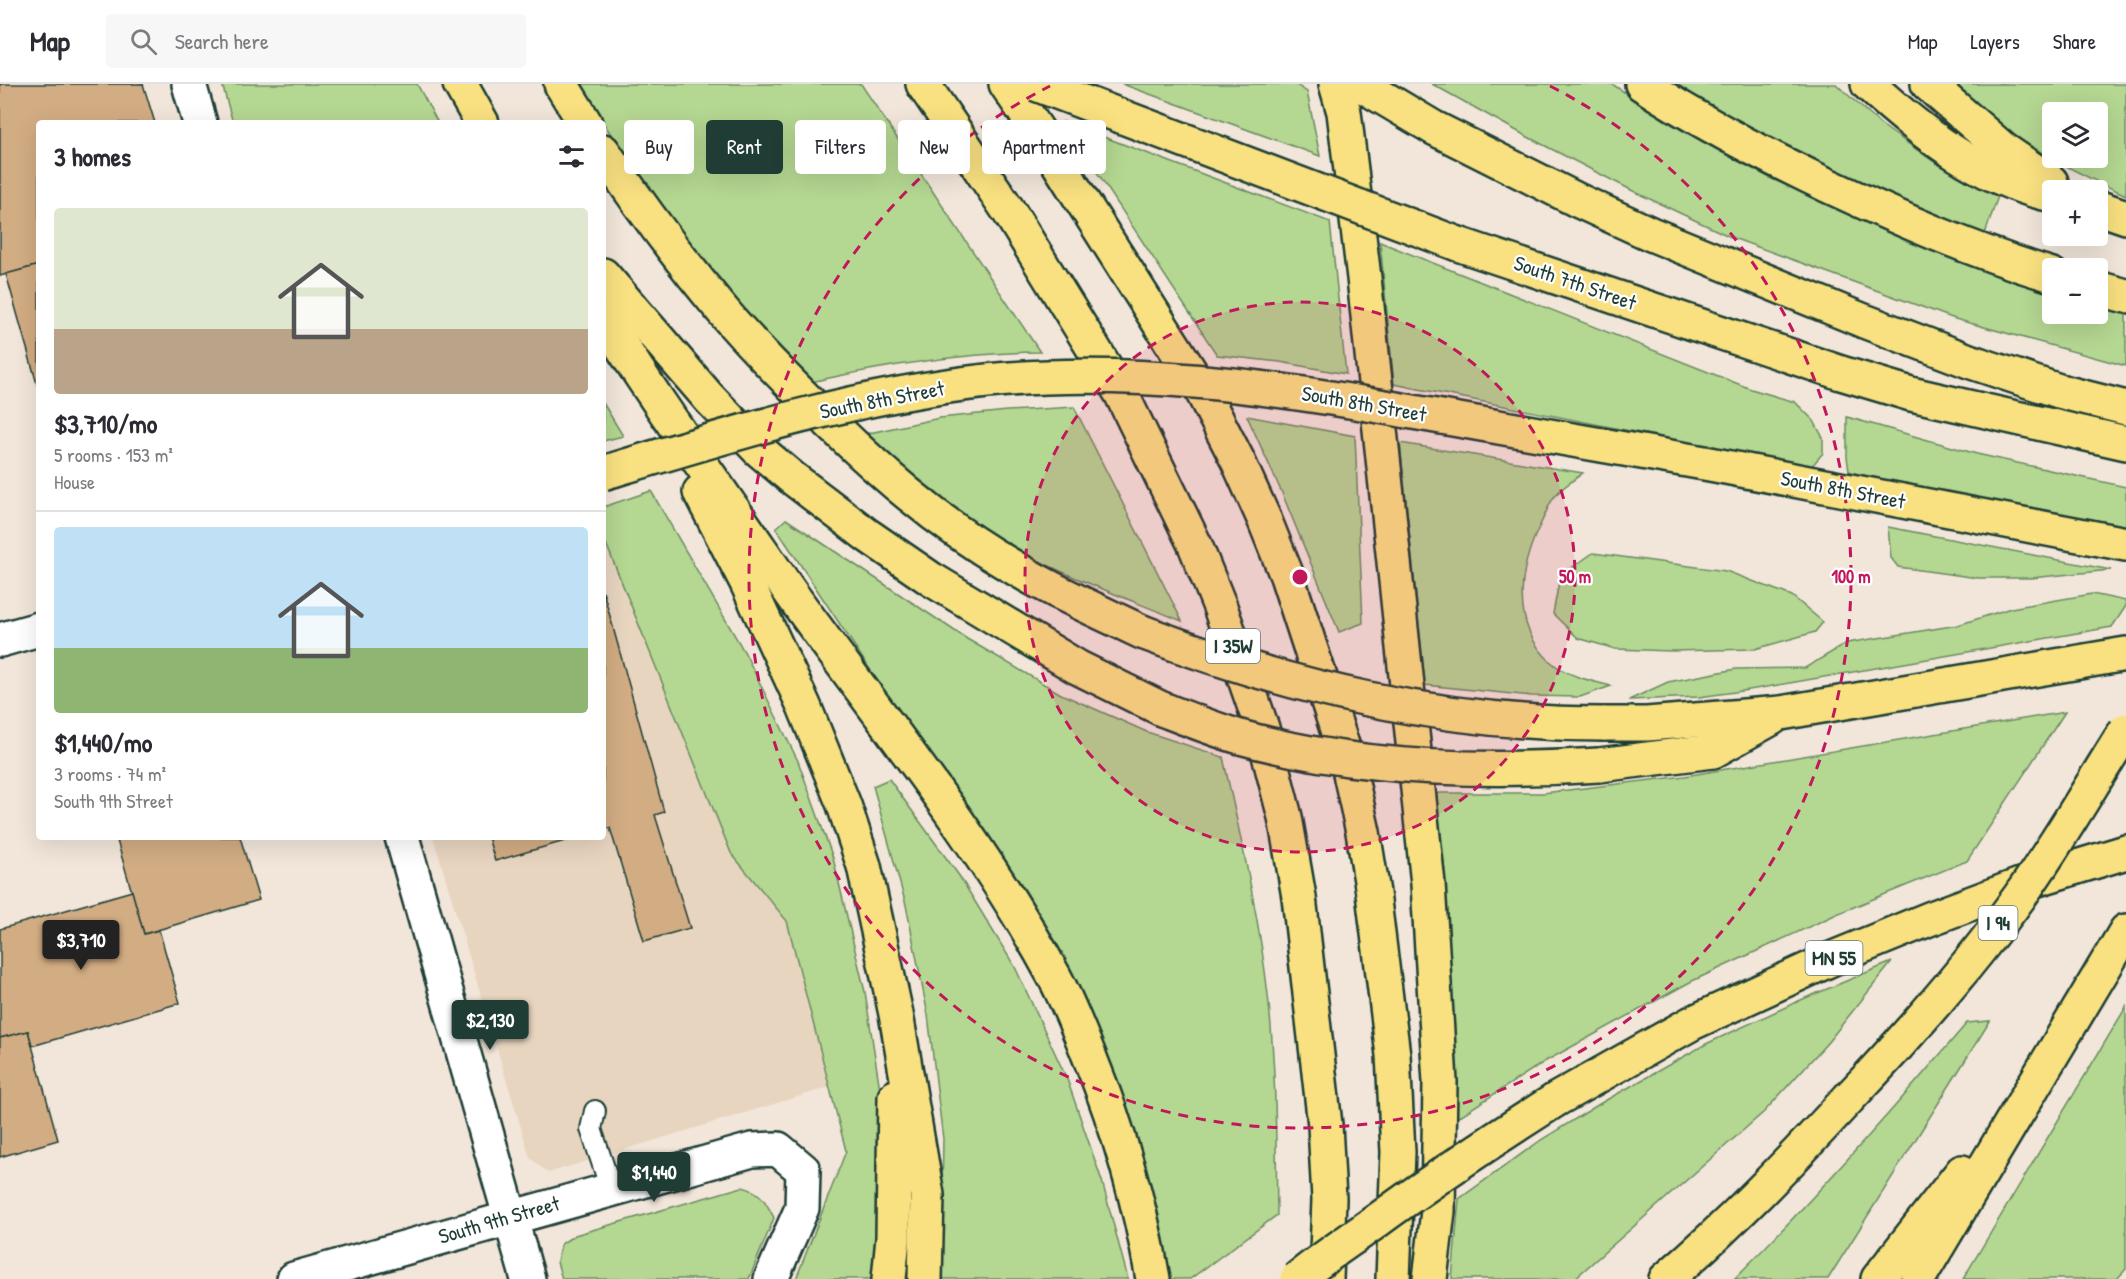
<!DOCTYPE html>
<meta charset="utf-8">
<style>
body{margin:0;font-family:"Patrick Hand",sans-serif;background:#f7f7f7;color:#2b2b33;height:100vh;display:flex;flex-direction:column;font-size:22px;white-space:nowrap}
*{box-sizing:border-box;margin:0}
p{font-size:20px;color:#7c7c81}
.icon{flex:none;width:33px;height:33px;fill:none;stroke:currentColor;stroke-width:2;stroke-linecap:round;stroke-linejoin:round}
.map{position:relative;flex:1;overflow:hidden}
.sheet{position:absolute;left:36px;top:36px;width:570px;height:720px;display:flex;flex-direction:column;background:#fff;border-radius:6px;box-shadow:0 6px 24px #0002}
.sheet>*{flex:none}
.guide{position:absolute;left:624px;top:36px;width:570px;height:54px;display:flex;gap:12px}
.buttons{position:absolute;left:2042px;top:18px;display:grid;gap:12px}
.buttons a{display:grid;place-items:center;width:66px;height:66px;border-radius:6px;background:#fff;box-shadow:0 6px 24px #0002;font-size:30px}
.price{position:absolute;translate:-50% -51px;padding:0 14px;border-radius:6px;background:#1f3d34;color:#fff;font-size:20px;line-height:39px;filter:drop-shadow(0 2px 3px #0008)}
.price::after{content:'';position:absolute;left:50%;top:36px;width:18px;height:14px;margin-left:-9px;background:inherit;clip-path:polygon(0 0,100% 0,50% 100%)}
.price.on{background:#222;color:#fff}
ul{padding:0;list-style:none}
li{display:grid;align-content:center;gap:12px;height:318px;padding:0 18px}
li+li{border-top:2px solid #e1e1e2}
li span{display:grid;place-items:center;height:186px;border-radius:6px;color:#555}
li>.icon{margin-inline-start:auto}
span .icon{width:108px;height:108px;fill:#fffc;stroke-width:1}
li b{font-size:26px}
h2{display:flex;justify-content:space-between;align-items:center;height:72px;padding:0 18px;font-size:26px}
.tag{padding:0 21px;border-radius:6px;background:#fff;box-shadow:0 6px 24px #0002;font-size:21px;line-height:54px}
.tag.on{background:#1f3d34;color:#fff}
header{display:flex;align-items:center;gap:36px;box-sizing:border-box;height:84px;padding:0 30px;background:#fff;border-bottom:2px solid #e1e1e2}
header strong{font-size:28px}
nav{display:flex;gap:33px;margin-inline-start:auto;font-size:21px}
.search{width:420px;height:54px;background:#f7f7f7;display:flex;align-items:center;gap:15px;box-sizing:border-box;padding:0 21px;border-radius:6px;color:#7c7c81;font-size:22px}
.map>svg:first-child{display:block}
.built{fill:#e8d5c0}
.grass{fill:#b4d791;stroke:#6a8a62;stroke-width:1.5;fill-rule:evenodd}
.building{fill:#d2ac83;stroke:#1f3d34;stroke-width:1.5}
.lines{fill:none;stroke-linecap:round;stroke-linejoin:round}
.service-casing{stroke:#1f3d34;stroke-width:24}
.minor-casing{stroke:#1f3d34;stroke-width:38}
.secondary-casing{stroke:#1f3d34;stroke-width:38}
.motorway-casing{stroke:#1f3d34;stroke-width:38}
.service{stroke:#fff;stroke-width:20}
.minor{stroke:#fff;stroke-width:33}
.secondary{stroke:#fff;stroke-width:33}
.motorway{stroke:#f9e181;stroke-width:33}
.motorway-bridge-casing{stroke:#1f3d34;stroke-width:38;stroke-linecap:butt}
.motorway-bridge{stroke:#f9e181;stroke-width:33}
.ring{fill:none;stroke:#c2185b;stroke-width:3;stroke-dasharray:10 8}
.labels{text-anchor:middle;stroke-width:4.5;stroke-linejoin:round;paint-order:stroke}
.shield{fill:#fff;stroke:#627771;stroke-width:1.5}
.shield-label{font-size:20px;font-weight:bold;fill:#1f3d34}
.street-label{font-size:21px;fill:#1f3d34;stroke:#fff}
.centre{fill:#c2185b;stroke:#fff;stroke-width:3}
.ring-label{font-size:18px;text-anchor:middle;font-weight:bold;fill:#c2185b;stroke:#fff;stroke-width:4.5;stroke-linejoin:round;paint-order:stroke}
</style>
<header>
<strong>Map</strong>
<div class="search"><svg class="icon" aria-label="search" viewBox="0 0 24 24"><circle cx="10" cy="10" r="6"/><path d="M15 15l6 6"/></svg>Search here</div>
<nav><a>Map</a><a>Layers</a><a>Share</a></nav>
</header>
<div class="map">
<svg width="2126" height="1195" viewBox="0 0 2126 1195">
<rect width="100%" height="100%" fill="#f2e6da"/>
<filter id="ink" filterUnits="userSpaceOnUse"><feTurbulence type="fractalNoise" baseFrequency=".0167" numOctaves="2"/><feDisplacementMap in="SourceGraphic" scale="12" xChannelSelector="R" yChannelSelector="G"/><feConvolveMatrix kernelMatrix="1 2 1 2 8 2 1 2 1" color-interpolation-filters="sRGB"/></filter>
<g filter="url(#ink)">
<path class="built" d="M 603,452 L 731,769 L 787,837 L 830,1003 L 548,1089 L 530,1074 L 433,753 L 603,753 Z"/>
<g class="grass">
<path d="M 222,0 L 417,0 L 438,39 L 233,39 Z"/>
<path d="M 578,0 L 861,0 L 1040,268 C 962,269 887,281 811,298 L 730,215 L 629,78 Z"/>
<path d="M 1122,0 L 1295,0 L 1307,8 L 1320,72 Z"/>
<path d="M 1432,0 L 1612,0 L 1674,41 L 1770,94 L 1883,146 L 1982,183 L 2052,205 L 2052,230 L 2097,230 L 2097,219 L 2126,228 L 2126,282 L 1955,235 L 1733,154 L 1637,109 L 1526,52 Z"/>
<path d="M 1671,0 L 1836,0 L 1880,40 L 1936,79 L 1998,112 L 1984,153 L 1943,138 L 1778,61 Z"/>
<path d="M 1948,0 L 2126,0 L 2126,111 C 2062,83 1999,48 1948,0 ZM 2052,28 L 2097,28 L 2097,74 L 2052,74 Z"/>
<path d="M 1064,38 L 1330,138 L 1346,290 L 1280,278 L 1217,271 Z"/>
<path d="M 1380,158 L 1751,305 L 1795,318 L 1814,337 L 1823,354 L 1823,369 L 1811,383 L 1394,300 Z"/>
<path d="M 603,319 L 623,352 L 603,357 Z"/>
<path d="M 1074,323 L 1182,537 C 1116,510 1047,486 987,448 C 942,419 901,384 860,351 L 940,334 L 1007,327 Z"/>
<path d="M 1247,332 L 1355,352 L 1363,539 L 1339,548 L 1282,409 Z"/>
<path d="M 1847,333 L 1977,370 L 2126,403 L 2126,442 L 1858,390 L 1849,387 L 1847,373 Z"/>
<path d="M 1400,359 L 1583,389 C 1574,396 1562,403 1555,412 C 1549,419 1546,429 1542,437 C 1519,482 1509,540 1551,578 C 1567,592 1591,597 1611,602 L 1580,613 L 1532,612 L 1425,601 Z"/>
<path d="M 651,407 L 745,569 L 798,677 L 833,774 L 865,908 L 882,1019 L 881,1123 L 874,1195 L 796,1195 L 846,1067 L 787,837 L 731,769 L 603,452 L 603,423 Z"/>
<path d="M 786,435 L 967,555 L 1061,610 L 1147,648 L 1223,673 C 1240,751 1259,831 1268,911 C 1276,984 1276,1058 1277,1131 L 1190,1195 L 1165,1195 L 982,754 L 776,444 Z"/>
<path d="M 1888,443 L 2111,486 L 2031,494 L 1978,494 L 1898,483 L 1891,474 Z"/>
<path d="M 1593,469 L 1726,487 L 1792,512 L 1823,538 L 1815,548 L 1755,565 L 1672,567 L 1615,565 L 1578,554 L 1553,530 L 1560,492 Z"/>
<path d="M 2092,510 L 2126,517 L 2126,522 L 2112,543 L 1749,606 L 1699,613 L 1629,616 L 1668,598 L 1736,585 L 1805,584 L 1847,559 L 1958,541 L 2011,524 Z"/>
<path d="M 2065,628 L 1967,777 L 1839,829 L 1690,898 L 1544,978 L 1454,1036 L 1452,912 L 1446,816 L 1433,709 L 1543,709 L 1685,692 Z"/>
<path d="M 889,695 L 960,793 L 1015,883 L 1067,995 L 1102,1097 L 1128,1195 L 939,1195 L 941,1168 L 943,1055 L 928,931 L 906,821 L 873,702 Z"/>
<path d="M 1892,878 L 1828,958 L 1764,1028 L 1574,1195 L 1452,1195 L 1459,1115 L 1541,1056 L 1601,1019 L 1706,960 L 1803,915 Z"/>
<path d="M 2126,923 L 2126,1185 L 2117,1195 L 1963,1195 Z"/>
<path d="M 1990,937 L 1828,1195 L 1734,1195 C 1816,1113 1892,1027 1967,939 Z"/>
<path d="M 742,1103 C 761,1107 766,1118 774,1134 L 749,1195 L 562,1195 L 557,1178 L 561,1160 L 575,1151 Z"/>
</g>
<g class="building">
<path d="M 0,0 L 143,0 L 155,39 L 39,39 L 39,181 L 0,192 Z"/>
<path d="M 39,181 L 39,307 L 6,190 Z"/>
<path d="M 603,507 L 664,728 L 655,731 L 690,844 L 644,857 L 610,744 L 603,746 Z"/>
<path d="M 116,753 L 240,753 L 259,816 L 144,850 Z"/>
<path d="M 488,753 L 579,753 L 495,777 Z"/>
<path d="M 132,807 L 144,850 L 159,846 L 180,919 L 32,962 L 28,947 L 0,954 L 0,845 Z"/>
<path d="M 28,947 L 58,1056 L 0,1073 L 0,954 Z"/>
</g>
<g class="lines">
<defs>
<path id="service" d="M 595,1027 L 591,1045 L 611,1105"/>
<g id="minor">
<path d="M 189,0 L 200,39"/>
<path d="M 402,753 L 528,1195"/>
<path d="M 294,1195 L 752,1066 L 778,1065 L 803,1086 L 802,1124 L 771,1195"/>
</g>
<path id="secondary" d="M 0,556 L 39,545"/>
<g id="motorway">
<path d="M 460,0 L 482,39"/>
<path d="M 561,0 L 585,39"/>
<path d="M 923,0 L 1010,129 L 1121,309 L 1195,461 L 1220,523 L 1262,644 L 1285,733 L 1299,813 L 1308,892 L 1325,1041 L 1329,1115 L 1326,1195"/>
<path d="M 1006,0 L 1043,55 L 1201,305 L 1238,377 L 1265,437 L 1287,492 L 1347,676 L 1363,748 L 1373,809 L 1393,971 L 1398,1068 L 1393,1195"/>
<path d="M 1336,0 L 1344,28 L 1364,194 L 1428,800 L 1440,998 L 1438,1127 L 1430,1195"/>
<path d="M 1360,0 L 1434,44 L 1577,116 L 1651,150 L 1864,237 L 1969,277 L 2059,307 L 2126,324"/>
<path d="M 1642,0 C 1700,38 1764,71 1827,101 C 1900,135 1975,168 2052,191"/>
<path d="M 1868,0 C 1920,48 1982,96 2052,111"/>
<path d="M 1928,0 L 2004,66 L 2051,98"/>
<path d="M 603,67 C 640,122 680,176 723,227 C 752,262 785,294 817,326 C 875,384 937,439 1008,480 C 1051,506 1097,527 1142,548"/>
<path d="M 2097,123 L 2126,133"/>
<path d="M 1458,160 L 1841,289 L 1911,310 L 2126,359"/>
<path d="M 603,191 L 709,314 L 759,366 L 791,393 L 867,451 L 931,495 L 1077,583 L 1162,625"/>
<path d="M 2097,204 L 2126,212"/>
<path d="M 603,233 C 643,297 686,358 729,420 C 758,461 786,504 816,544 C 899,657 987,768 1054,892 C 1068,918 1079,946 1090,974 C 1119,1046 1140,1119 1153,1195"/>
<path d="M 1407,327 L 1710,380 L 2126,460"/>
<path d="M 700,408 L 747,499 L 804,622 L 844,721 L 864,782 L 896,930 L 927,1111 L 925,1195"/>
<path d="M 1603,640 L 1647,640 L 1781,629 L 2126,570"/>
<path d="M 1599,681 L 1713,667 L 1772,634"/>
<path d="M 1557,1015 L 1692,939 L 1831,875 L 1929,835 L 2031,797 L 2126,768"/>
<path d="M 889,1195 L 893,1154 L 895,1013"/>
<path d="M 1666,1195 C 1731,1140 1790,1078 1848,1015"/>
<path d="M 1878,1195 L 1962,1088"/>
<path d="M 1918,1195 L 2126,847"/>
</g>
</defs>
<use href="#service" class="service-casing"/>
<use href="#minor" class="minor-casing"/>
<use href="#secondary" class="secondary-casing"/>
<use href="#motorway" class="motorway-casing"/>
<use href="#service" class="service"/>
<use href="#minor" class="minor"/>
<use href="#secondary" class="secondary"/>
<use href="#motorway" class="motorway"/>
<defs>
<g id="motorway-bridge">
<path d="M 1036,0 L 1458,160"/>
<path d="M 603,389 C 728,351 856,311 987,297 C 1127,283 1269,302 1407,327"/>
<path d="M 1142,548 C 1291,604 1443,640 1603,640"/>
<path d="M 1162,625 C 1188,635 1213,645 1240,653 C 1355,685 1480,689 1599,681"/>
<path d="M 1848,1015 C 1909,951 1968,884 2020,812 C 2058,759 2091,701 2126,646"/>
<path d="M 1297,1195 C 1321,1175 1346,1159 1371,1141 C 1432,1096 1494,1055 1557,1015"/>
</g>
</defs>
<use href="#motorway-bridge" class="motorway-bridge-casing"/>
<use href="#motorway-bridge" class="motorway-bridge"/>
</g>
</g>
<circle cx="1300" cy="493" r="275" fill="#c2185b" fill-opacity=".12"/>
<g class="ring">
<circle cx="1300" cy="493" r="275"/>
<path d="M1550 2A551 551 0 1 1 1050 2"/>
</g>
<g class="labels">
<g class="shield">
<rect x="1206" y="545" width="54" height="34" rx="4.5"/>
<rect x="1978.5" y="822" width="39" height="34" rx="4.5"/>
<rect x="1805.5" y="857" width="57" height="34" rx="4.5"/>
</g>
<g class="shield-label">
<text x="1233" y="569">I 35W</text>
<text x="1998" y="846">I 94</text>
<text x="1834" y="881">MN 55</text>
</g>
<g class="street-label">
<text transform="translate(1575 199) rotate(19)" y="7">South 7th Street</text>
<text transform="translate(882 316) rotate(-11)" y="7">South 8th Street</text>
<text transform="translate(1364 320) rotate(10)" y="7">South 8th Street</text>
<text transform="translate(1843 406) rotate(11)" y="7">South 8th Street</text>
<text transform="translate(499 1136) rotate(-16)" y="7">South 9th Street</text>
</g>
</g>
<circle cx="1300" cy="493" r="9" class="centre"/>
<g class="ring-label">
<text x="1575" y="499">50 m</text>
<text x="1851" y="499">100 m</text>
</g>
</svg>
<div class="buttons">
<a><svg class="icon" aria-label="layers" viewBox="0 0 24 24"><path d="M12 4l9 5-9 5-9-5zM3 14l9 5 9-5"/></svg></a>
<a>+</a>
<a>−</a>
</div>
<b class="price on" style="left:81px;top:887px">$3,710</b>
<b class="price" style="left:490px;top:967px">$2,130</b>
<b class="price" style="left:654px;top:1119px">$1,440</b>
<div class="guide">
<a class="tag">Buy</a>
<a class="tag on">Rent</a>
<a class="tag">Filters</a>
<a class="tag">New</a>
<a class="tag">Apartment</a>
</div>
<section class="sheet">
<h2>3 homes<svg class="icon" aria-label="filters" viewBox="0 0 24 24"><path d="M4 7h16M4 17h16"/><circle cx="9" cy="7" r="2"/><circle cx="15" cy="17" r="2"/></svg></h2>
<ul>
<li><span style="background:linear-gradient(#dfe7d0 65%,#b9a48a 0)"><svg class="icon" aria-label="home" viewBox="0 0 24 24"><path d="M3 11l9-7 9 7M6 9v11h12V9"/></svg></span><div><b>$3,710/mo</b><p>5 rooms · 153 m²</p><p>House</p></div></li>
<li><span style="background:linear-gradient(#bfe0f5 65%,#8fb573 0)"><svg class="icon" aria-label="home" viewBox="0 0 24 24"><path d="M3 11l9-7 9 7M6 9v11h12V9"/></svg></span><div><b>$1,440/mo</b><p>3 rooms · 74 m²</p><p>South 9th Street</p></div></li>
</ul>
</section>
</div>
